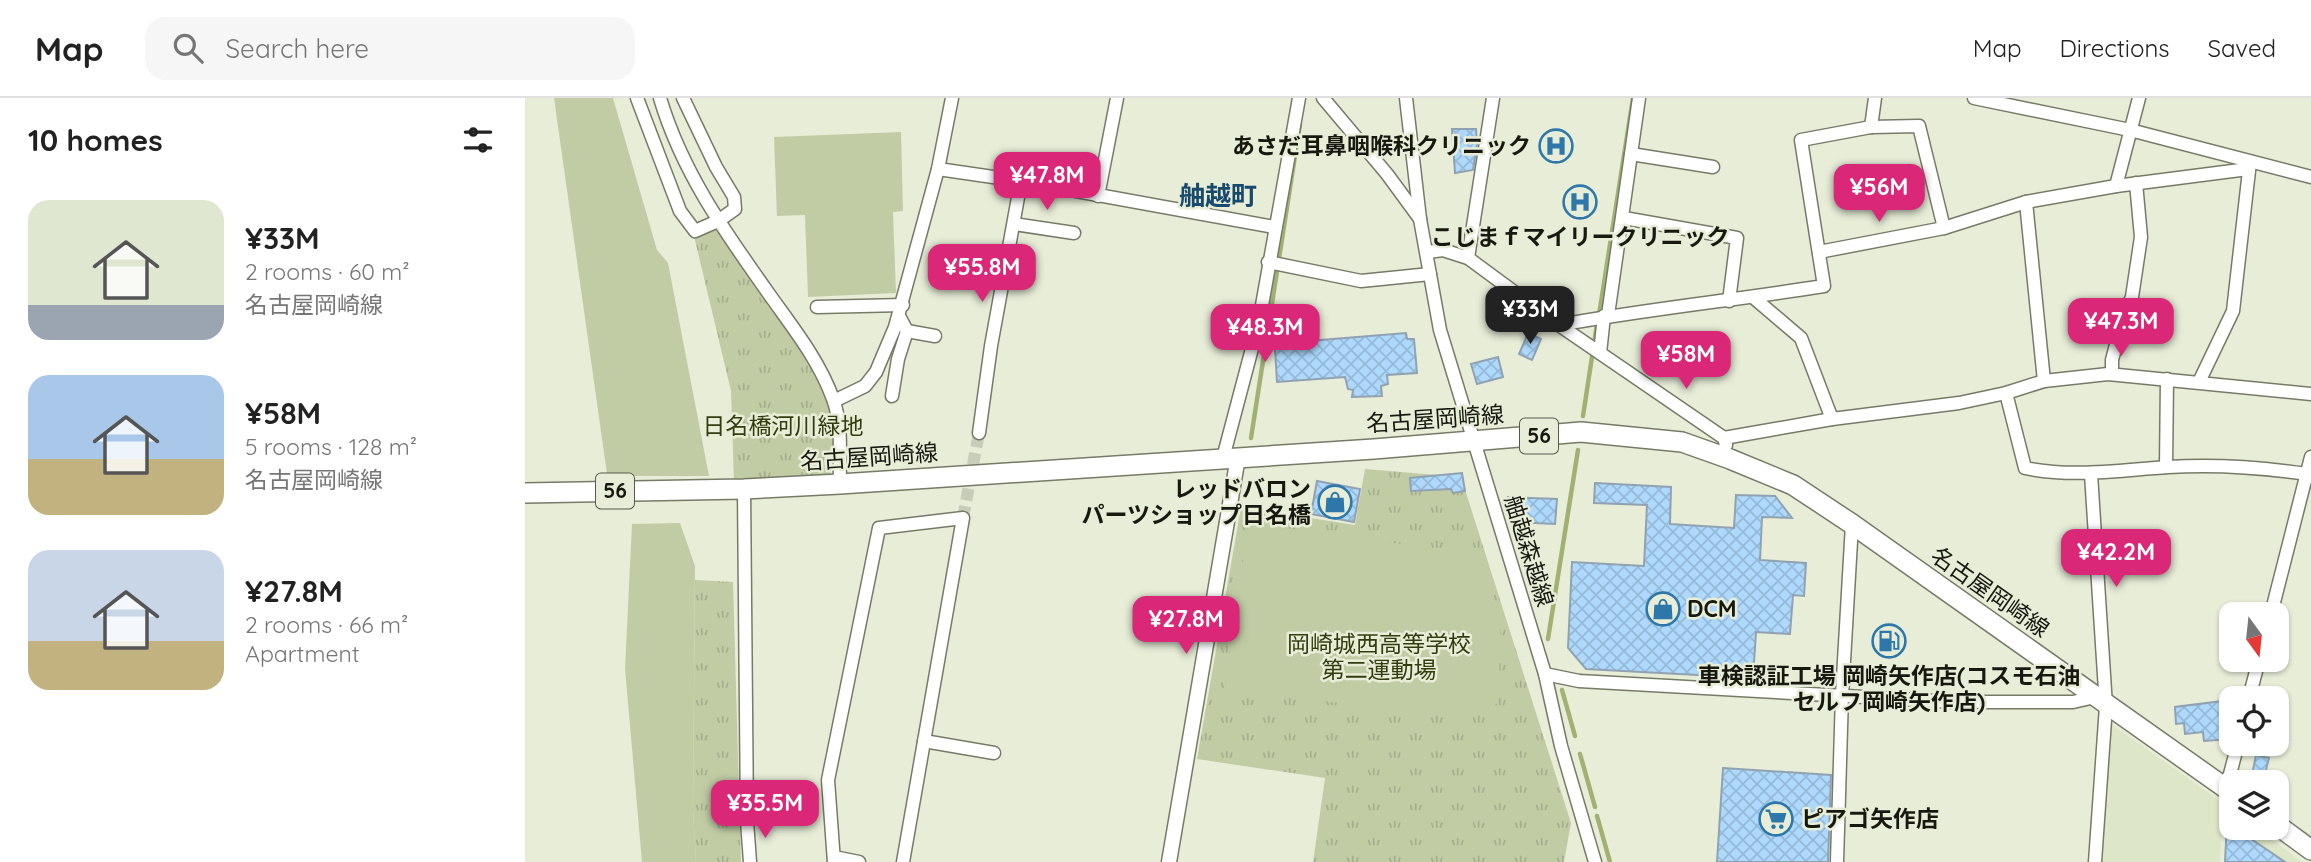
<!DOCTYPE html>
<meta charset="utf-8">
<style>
body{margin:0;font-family:Quicksand,"Noto Sans JP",sans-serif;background:#f6f6f6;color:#222;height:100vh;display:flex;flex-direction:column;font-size:26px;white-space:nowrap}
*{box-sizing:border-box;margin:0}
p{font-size:23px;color:#767676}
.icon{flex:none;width:38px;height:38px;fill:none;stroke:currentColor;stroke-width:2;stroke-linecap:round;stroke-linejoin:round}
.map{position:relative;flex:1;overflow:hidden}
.drawer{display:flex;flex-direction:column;background:#fff;width:525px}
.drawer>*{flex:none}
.needle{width:46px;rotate:165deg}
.controls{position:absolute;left:1694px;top:504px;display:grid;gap:14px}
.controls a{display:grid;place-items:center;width:70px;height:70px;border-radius:14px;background:#fff;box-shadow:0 2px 5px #0004;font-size:35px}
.price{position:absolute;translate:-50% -60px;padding:0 16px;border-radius:14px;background:#db2777;color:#fff;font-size:23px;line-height:46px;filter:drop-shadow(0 2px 4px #0008)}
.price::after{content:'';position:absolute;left:50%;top:42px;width:21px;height:16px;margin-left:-10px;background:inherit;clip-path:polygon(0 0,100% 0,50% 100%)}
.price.selected{background:#222;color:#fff}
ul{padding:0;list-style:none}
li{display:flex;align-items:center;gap:21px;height:175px;padding:0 28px}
li span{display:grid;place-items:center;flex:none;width:196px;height:140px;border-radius:21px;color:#555}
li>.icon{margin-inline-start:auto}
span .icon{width:84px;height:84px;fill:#fffc;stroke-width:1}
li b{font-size:30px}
h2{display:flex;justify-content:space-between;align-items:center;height:84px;padding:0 28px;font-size:30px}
header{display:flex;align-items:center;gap:42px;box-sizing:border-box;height:98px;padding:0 35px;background:#fff;border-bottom:2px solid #e0e0e0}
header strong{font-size:33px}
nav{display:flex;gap:38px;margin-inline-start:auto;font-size:24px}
.search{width:490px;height:63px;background:#f6f6f6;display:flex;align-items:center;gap:18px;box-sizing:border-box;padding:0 24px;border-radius:21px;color:#767676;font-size:26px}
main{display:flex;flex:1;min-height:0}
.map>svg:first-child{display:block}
.built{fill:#dee6c8}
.grass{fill:url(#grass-tufts)}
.pitch{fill:#c1cca5}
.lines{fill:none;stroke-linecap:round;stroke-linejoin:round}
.stream{stroke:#a1b174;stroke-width:4.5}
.building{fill:url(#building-cross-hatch);stroke:#90a2b2;stroke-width:2}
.minor-tunnel{stroke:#c8cdb9;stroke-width:12;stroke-dasharray:12 6;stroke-linecap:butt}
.minor-casing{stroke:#757b67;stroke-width:15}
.tertiary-casing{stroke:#757b67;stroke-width:17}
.primary-casing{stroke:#757b67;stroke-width:22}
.minor{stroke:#fff;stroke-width:12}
.tertiary{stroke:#fff;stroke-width:14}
.primary{stroke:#fff;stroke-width:19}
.labels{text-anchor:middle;stroke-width:5;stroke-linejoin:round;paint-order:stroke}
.shield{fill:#e7edd7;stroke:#55594c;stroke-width:2}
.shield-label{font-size:21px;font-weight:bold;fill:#171911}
.poi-label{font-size:23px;font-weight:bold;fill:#171911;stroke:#e7edd7;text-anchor:end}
.street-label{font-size:23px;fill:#171911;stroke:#e7edd7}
.park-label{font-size:23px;fill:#333c0e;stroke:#e7edd7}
.quarter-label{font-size:26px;font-weight:bold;fill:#174a6d;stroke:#e7edd7}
</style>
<header>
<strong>Map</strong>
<div class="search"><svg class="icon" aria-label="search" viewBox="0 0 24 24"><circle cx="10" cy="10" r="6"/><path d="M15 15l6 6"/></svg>Search here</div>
<nav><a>Map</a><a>Directions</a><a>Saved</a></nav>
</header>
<main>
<section class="drawer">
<h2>10 homes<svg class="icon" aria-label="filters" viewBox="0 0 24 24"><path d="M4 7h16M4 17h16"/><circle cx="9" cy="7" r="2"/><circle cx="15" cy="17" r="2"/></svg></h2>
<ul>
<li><span style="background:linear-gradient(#dfe7d0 75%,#9aa5b1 0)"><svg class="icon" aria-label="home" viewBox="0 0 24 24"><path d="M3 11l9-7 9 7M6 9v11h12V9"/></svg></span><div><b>¥33M</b><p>2 rooms · 60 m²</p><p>名古屋岡崎線</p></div></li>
<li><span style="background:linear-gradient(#a9c7e8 60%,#c2b280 0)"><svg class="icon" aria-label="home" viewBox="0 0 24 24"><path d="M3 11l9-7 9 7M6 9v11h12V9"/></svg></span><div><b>¥58M</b><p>5 rooms · 128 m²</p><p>名古屋岡崎線</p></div></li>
<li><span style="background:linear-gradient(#c9d6e8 65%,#c2b280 0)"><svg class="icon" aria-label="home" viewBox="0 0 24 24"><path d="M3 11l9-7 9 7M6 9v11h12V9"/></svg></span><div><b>¥27.8M</b><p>2 rooms · 66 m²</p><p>Apartment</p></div></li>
</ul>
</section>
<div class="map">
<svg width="1786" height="764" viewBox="0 0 1786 764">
<defs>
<pattern id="grass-tufts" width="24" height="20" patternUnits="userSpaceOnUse" patternTransform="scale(1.75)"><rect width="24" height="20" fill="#c1cca5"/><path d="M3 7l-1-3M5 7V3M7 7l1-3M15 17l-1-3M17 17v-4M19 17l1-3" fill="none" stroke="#a5af8d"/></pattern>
<pattern id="building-cross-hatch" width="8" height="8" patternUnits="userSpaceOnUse" patternTransform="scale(1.75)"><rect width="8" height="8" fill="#aed9fd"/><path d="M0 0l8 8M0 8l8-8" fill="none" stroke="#95bad8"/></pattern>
</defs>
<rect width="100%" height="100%" fill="#e7edd7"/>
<g class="built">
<path d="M 1586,626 L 1698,705 L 1695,764 L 1575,764 Z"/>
<path d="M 1703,709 L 1706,712 L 1706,730 L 1731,730 L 1777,764 L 1699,764 Z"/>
</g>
<g class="grass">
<path d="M 192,130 L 288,263 L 306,304 L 309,327 L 305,380 L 209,385 L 206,293 L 169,138 Z"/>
<path d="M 840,371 L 936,379 L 1046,725 L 1039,764 L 788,764 L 800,680 L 672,661 L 716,409 L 830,427 Z"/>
<path d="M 170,482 L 208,484 L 216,764 L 171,764 L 168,712 Z"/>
</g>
<g class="pitch">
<path d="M 29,0 L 88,0 L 132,152 L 143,165 L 184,378 L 108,378 L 82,376 Z"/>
<path d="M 376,34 L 378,113 L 368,114 L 371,195 L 283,199 L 280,117 L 252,118 L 249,39 Z"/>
<path d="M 155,425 L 170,468 L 168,712 L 171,764 L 117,764 L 100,571 L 107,426 Z"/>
<path d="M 723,425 L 955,457 L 976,520 L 973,605 L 946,620 L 700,592 Z"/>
</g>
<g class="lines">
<g class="stream">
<path d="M 1074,217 L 1108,0"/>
<path d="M 1058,318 L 1072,226"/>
<path d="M 726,340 L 775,26"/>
<path d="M 1023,541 L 1053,352"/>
<path d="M 1037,592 L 1050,638"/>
<path d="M 1055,656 L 1070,709"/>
<path d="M 1072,718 L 1085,764"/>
</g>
</g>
<g class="building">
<path d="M 927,31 L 951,31 L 952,46 L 948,72 L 930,75 Z"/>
<path d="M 881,235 L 882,241 L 889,241 L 892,275 L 862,277 L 863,286 L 856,288 L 857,298 L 827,299 L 828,292 L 823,291 L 820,279 L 752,284 L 750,251 L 759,250 L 759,245 Z"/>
<path d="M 1003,235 L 1016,241 L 1007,262 L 994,256 Z"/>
<path d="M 973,259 L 978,279 L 952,286 L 946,266 Z"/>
<path d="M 937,375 L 940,393 L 928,395 L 926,391 L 886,393 L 885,380 Z"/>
<path d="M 792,383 L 835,391 L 829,424 L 786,416 Z"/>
<path d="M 1070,385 L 1146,389 L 1145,426 L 1209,430 L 1211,397 L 1250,398 L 1267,420 L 1237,419 L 1235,462 L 1281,465 L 1279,498 L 1268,497 L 1265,536 L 1231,534 L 1228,580 L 1061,571 L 1043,550 L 1047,464 L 1119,468 L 1122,407 L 1069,405 Z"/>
<path d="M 983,399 L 1032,401 L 1030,426 L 986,424 L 987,410 L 982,410 Z"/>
<path d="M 1706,602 L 1706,641 L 1679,643 L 1678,634 L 1660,636 L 1659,625 L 1651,626 L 1650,609 Z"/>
<path d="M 1731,657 L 1744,660 L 1739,680 L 1727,677 Z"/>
<path d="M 1198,670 L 1306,677 L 1303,764 L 1192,764 Z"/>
<path d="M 1702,724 L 1706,730 L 1710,730 L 1760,764 L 1700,764 Z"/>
</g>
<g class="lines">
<path class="minor-tunnel" d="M 438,420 L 454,335"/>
<defs>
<g id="minor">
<path d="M 112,0 L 155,113 L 170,133 L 193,123 L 210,111 L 209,99 L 191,69 L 158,0"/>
<path d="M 135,0 C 157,74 200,134 244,196 C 268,230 294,262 308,301 C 318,328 314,359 315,386"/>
<path d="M 798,0 L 862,76 L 895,121"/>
<path d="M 881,0 L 895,121 L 915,232 L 1020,576 L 1036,648 L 1070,764"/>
<path d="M 1449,0 L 1605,32 L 1786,79"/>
<path d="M 1346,29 L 1350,0"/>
<path d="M 1106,56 L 1188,69"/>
<path d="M 413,71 L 496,83 L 749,129"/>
<path d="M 1591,88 L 1614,0"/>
<path d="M 573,98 L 592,0"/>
<path d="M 1501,104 L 1519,283"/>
<path d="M 1099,120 L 1212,140 L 1204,203"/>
<path d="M 489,126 L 549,135"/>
<path d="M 903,154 L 918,152 L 943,160 L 1034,227 L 1199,340 L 1201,347"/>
<path d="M 1294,154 L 1419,130 L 1501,104 L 1591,88 L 1723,71"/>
<path d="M 943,160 L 968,0"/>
<path d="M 743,164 L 836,183 L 905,176"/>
<path d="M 1229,200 L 1276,240 L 1307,321"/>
<path d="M 292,209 L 378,207"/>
<path d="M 1083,217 L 1114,0"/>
<path d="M 1034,227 C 1122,211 1211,202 1299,188 L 1276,42 L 1346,29 L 1394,28 L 1419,130"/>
<path d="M 382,233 L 410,238"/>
<path d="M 1075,255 L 1079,218"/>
<path d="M 1587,276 L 1587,262 L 1598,220 L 1607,199 L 1616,139 L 1611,85"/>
<path d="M 1674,284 L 1708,213 L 1725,64"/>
<path d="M 1481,295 L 1500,370 C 1548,380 1595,372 1643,369 C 1691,366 1734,369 1782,376 L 1786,379"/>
<path d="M 367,298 L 373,261 L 382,233 L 374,218"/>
<path d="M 309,303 L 340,288 L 351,274 L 370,229 L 413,71 L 427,0"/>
<path d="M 454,335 L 466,248 L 496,83"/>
<path d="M 1199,340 L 1307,321 L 1434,305 L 1481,295 L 1519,283 L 1583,276 L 1786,296"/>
<path d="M 698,360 L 734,224 L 774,0"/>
<path d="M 1641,369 L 1642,281"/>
<path d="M 1566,376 L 1581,608 L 1570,764"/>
<path d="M 219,391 L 222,723 L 225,764"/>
<path d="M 1746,516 L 1786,359"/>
<path d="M 1020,576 L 1054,583 L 1429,604 L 1548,604 L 1570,599"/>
<path d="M 1724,600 L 1734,562"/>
<path d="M 399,643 L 469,655"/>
<path d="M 1701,691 L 1713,646"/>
<path d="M 309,759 L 334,764"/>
<path d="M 309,764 L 303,682 L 354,430 L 438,420 L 378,764"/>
<path d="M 1312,764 L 1317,597 L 1327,426"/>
</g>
<path id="tertiary" d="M 644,764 L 713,359"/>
<g id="primary">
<path d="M 0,395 L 219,391 L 315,386 L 849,351 L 1056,334 L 1157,344 L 1205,361 L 1268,387 L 1327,426 L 1706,694"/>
<path d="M 1752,727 L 1786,752"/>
</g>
</defs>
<use href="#minor" class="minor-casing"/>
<use href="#tertiary" class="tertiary-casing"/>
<use href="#primary" class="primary-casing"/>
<use href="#minor" class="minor"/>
<use href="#tertiary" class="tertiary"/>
<use href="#primary" class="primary"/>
</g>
<defs>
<symbol id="hospital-ring" viewBox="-11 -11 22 22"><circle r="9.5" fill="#e7edd7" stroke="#2e77ab" stroke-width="1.5"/><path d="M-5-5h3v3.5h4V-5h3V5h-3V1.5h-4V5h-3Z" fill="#2e77ab"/></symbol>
<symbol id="shop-ring" viewBox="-11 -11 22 22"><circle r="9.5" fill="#e7edd7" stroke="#2e77ab" stroke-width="1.5"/><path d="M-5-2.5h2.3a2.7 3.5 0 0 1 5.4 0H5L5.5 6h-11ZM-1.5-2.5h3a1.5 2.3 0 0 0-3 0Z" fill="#2e77ab"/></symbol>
<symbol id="fuel-ring" viewBox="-11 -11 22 22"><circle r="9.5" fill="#e7edd7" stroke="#2e77ab" stroke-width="1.5"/><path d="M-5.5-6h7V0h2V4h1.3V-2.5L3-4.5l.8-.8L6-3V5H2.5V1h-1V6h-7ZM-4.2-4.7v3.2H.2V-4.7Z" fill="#2e77ab"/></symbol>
<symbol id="supermarket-ring" viewBox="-11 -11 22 22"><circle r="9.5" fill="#e7edd7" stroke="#2e77ab" stroke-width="1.5"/><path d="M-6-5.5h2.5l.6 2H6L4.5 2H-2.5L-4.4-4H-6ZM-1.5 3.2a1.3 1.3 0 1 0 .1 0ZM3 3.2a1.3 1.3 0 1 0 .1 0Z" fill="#2e77ab"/></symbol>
</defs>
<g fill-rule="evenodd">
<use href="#hospital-ring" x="1012" y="29" width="38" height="38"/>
<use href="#hospital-ring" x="1036" y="85" width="38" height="38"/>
<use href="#shop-ring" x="791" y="385" width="38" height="38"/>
<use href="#shop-ring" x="1119" y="492" width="38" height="38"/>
<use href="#fuel-ring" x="1345" y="524" width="38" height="38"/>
<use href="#supermarket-ring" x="1232" y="702" width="38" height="38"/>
</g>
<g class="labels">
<g class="shield">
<rect x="995" y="320.5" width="38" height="35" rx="5"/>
<rect x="71" y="375.5" width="38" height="35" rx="5"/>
</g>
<g class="shield-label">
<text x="1014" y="345">56</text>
<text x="90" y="400">56</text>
</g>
<g class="poi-label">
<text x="1006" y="56">あさだ耳鼻咽喉科クリニック</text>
<text x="1055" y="147" text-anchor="middle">こじまｆマイリークリニック</text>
<text x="786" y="399">レッドバロン<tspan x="786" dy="26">パーツショップ日名橋</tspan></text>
<text x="1162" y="519" text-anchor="start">DCM</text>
<text x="1364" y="586" text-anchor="middle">車検認証工場 岡崎矢作店(コスモ石油<tspan x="1364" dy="26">セルフ岡崎矢作店)</tspan></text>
<text x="1276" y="729" text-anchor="start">ピアゴ矢作店</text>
</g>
<g class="street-label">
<text transform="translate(910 321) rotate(-4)" y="8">名古屋岡崎線</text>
<text transform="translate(344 359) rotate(-4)" y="8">名古屋岡崎線</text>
<text transform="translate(1004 453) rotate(73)" y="8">舳越森越線</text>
<text transform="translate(1465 494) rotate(35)" y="8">名古屋岡崎線</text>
</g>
<g class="park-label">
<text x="258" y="336">日名橋河川緑地</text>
<text x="854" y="554">岡崎城西高等学校<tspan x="854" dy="26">第二運動場</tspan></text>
</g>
<g class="quarter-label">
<text x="693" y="107">舳越町</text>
</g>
</g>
</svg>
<div class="controls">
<a><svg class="needle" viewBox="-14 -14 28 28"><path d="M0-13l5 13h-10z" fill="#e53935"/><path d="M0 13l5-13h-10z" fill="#767676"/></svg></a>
<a><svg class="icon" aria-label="locate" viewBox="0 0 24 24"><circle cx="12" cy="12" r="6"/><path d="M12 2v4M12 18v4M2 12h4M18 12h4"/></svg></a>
<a><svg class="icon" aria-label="layers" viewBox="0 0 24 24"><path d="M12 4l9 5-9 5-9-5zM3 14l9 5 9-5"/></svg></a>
</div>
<b class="price" style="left:522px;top:114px">¥47.8M</b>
<b class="price" style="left:1354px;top:126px">¥56M</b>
<b class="price" style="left:457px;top:206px">¥55.8M</b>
<b class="price selected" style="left:1005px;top:248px">¥33M</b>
<b class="price" style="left:1596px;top:260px">¥47.3M</b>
<b class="price" style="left:740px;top:266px">¥48.3M</b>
<b class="price" style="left:1161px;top:293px">¥58M</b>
<b class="price" style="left:1591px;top:491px">¥42.2M</b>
<b class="price" style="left:661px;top:558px">¥27.8M</b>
<b class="price" style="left:240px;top:742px">¥35.5M</b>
</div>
</main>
